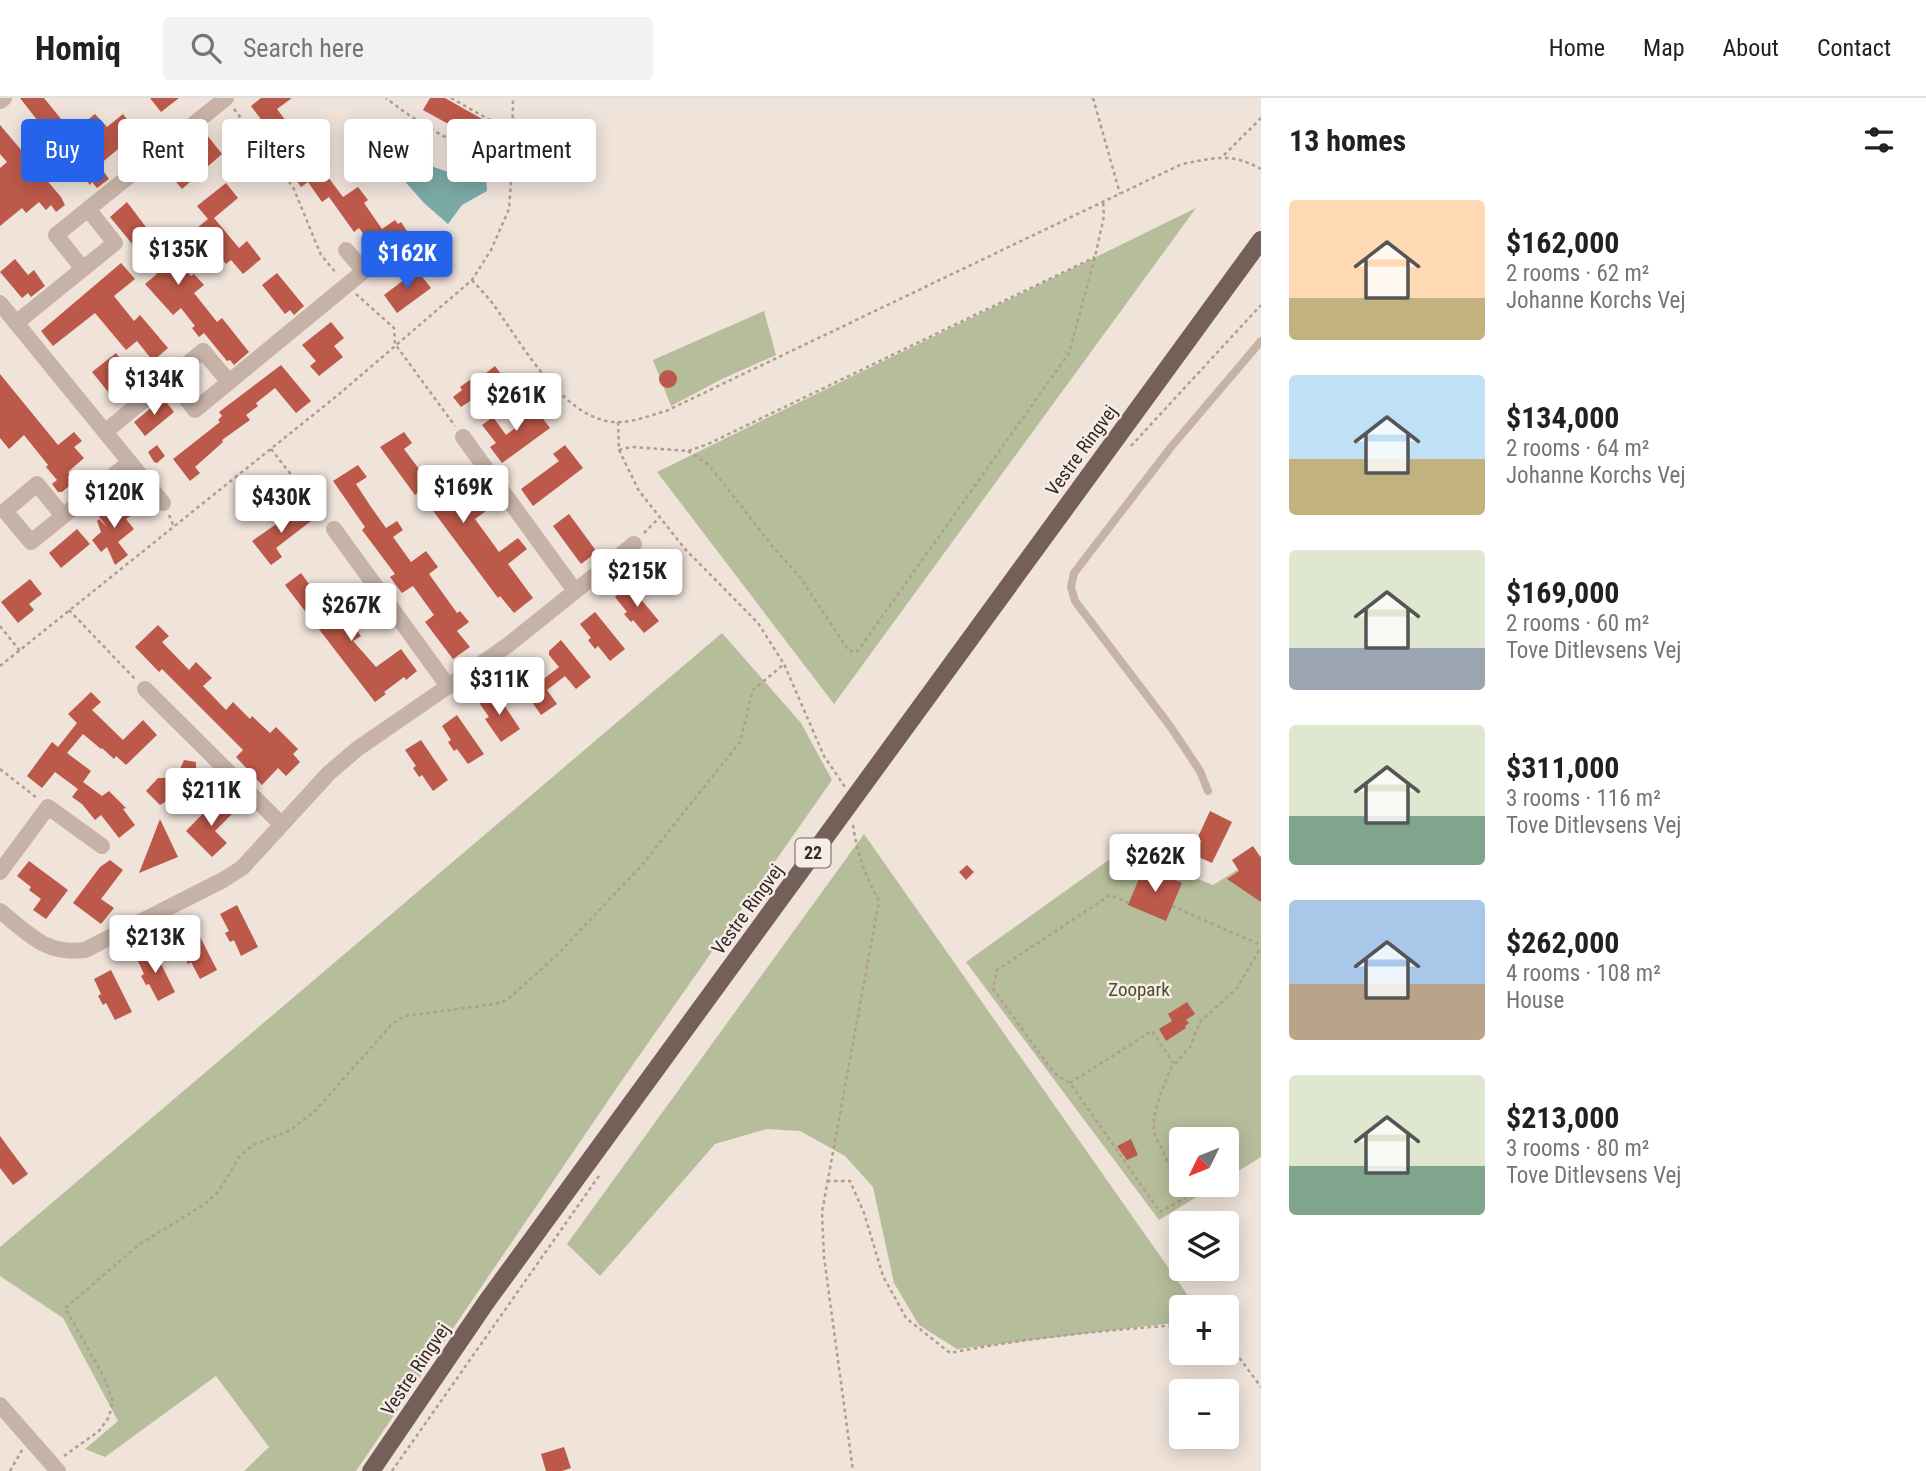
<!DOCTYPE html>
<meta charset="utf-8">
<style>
body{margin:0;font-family:"Roboto Condensed",sans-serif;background:#f2f2f2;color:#202124;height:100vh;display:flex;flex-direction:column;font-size:26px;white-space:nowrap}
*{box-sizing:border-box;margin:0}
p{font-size:23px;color:#757577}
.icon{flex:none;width:38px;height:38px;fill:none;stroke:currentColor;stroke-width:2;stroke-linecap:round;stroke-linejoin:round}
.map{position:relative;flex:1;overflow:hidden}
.side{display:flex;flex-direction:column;background:#fff;width:665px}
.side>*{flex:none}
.banner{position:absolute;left:21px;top:21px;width:665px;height:63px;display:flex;gap:14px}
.needle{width:46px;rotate:227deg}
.fabs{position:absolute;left:1169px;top:1029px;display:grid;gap:14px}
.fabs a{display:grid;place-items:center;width:70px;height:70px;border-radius:7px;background:#fff;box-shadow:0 4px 18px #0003;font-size:35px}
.price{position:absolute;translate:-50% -60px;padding:0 16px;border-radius:7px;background:#fff;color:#222;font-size:23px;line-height:46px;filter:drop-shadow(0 2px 4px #0008)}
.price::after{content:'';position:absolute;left:50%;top:42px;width:21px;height:16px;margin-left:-10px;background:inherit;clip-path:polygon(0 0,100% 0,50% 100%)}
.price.selected{background:#2563eb;color:#fff}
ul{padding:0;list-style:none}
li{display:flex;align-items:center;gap:21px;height:175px;padding:0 28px}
li span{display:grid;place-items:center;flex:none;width:196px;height:140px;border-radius:7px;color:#555}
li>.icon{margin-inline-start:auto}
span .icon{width:84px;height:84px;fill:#fffc;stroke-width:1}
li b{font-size:30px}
h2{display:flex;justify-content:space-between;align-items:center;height:84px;padding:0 28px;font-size:30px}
.tag{padding:0 24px;border-radius:7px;background:#fff;box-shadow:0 4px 18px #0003;font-size:24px;line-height:63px}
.tag.selected{background:#2563eb;color:#fff}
header{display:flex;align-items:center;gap:42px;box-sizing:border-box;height:98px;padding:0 35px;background:#fff;border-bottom:2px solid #e0e0e0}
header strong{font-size:33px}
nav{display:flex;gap:38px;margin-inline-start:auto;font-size:24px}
.search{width:490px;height:63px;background:#f2f2f2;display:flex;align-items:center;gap:18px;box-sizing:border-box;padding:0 24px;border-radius:7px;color:#757577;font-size:26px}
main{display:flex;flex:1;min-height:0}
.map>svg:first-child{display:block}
.green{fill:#b6bd9b}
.water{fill:#7baaa6}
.building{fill:#bd594a}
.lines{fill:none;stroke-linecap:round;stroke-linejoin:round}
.path{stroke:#b29b91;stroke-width:2.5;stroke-dasharray:3.5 3.5;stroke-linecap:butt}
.lane{stroke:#c6b2a7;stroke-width:8}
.street{stroke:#c6b2a7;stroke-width:16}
.primary{stroke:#745f59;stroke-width:18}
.labels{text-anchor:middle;stroke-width:5;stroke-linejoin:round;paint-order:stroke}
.shield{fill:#f7ede6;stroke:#6e6460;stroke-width:2}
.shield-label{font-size:18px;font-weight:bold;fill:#332927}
.street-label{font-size:19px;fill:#332927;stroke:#f7ede6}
.park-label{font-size:19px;fill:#47502d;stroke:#f7ede6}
</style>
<header>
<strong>Homiq</strong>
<div class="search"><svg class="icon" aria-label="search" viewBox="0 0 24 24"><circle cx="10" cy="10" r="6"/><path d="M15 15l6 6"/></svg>Search here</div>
<nav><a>Home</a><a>Map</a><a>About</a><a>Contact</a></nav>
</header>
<main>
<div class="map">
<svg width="1261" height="1373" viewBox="0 0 1261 1373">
<rect width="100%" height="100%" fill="#efe3da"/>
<g class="green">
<path d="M 1196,110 L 834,606 L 657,374 Z"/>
<path d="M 764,213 L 776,257 L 722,281 L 671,308 L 653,262 Z"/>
<path d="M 722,535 L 801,625 L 832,682 L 618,988 L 356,1373 L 244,1373 L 269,1349 L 216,1278 L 105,1359 L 85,1351 L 118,1323 L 63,1220 L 0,1178 L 0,1149 Z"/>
<path d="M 864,736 L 1196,1209 L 1181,1209 L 1181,1224 L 957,1251 L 919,1227 L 894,1185 L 873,1089 L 845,1058 L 800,1033 L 767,1031 L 715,1046 L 600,1178 L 567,1146 Z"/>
<path d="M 1124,751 L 1213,787 L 1261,757 L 1261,1059 L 1227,1080 L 1227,1041 L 1181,1041 L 1181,1087 L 1216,1087 L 1159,1122 L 966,864 Z"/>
</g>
<path class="water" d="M 396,35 L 431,68 L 451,75 L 486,80 L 487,93 L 462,107 L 448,126 L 424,105 L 393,70 L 387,43 Z"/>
<g class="building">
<path d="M 20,0 L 44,0 L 61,21 L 48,32 L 70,60 L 97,38 L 85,24 L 95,16 L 107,29 L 123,16 L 143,42 L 128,54 L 123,47 L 99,67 L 109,81 L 97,90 L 92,84 L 90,87 L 82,77 L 75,82 L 35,32 L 41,27 Z"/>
<path d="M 150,0 L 179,0 L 161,14 Z"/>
<path d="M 261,0 L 292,0 L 277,11 L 343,99 L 358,89 L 368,102 L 364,105 L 382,131 L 395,122 L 398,126 L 401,124 L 409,136 L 397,145 L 402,152 L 381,167 L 370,151 L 373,149 L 359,130 L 354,134 L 329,99 L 322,104 L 308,84 L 301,89 L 281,60 L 287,56 L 251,8 Z"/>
<path d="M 430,0 L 445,0 L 491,26 L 481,44 L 423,12 Z"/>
<path d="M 0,27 L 61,99 L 65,107 L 56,114 L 51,107 L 46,112 L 39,104 L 26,115 L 22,110 L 0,128 L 0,70 L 7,64 L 0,56 Z"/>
<path d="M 207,37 L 222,56 L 182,91 L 168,74 L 177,67 L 174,64 Z"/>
<path d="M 226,85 L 238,100 L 214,120 L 239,150 L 247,143 L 261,161 L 243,176 L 231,162 L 226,166 L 197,130 L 208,121 L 197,108 Z"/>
<path d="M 127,104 L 177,170 L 181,167 L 191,178 L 194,176 L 204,187 L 194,195 L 217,224 L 222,220 L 249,254 L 234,267 L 230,262 L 227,263 L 204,235 L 199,239 L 192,230 L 195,228 L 181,210 L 173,217 L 145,186 L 157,176 L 110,119 Z"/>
<path d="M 15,161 L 28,177 L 34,172 L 45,188 L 31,199 L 28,195 L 22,200 L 0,174 Z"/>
<path d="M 121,165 L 135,181 L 114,198 L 134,223 L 140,217 L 168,250 L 153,263 L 137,243 L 126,252 L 95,215 L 53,248 L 41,233 Z"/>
<path d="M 417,172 L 431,190 L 397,215 L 384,197 Z"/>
<path d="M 277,175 L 304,208 L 294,217 L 290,212 L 285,216 L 262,187 Z"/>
<path d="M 331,224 L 344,240 L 334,248 L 343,259 L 319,278 L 310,268 L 316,263 L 302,247 Z"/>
<path d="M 116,255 L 130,273 L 123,279 L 126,282 L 109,295 L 92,274 Z"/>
<path d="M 281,267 L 311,303 L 296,315 L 275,290 L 256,305 L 258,308 L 246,317 L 250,322 L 222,342 L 223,344 L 195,369 L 200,375 L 190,383 L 173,361 L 220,324 L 218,322 L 222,318 L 219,314 Z"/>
<path d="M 495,268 L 507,284 L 492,295 L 498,304 L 480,317 L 470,303 L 461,309 L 453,299 L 462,292 L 460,289 L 478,276 L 481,279 Z"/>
<circle cx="668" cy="281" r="9"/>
<path d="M 0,276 L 58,347 L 74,334 L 82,343 L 74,349 L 84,360 L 68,374 L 75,383 L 62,394 L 58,394 L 52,386 L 57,382 L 46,369 L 48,367 L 24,337 L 9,351 L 0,340 Z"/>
<path d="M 163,300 L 174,314 L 145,338 L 134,324 Z"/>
<path d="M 531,305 L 550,330 L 502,365 L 490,349 L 496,345 L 482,327 L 493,319 L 506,337 L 524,323 L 518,315 Z"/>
<path d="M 404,334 L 412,345 L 404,351 L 425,379 L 437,370 L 466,409 L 485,395 L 494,407 L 475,421 L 499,454 L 518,440 L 527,451 L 508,466 L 533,500 L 514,515 L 500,498 L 498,500 L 419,394 L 415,397 L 380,349 Z"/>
<path d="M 157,347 L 165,358 L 157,365 L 154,364 L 148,354 Z"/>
<path d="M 565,347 L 583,370 L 533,408 L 521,391 L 559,363 L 553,356 Z"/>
<path d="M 358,367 L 367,379 L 356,386 L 371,409 L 386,430 L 397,423 L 403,432 L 393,439 L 411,464 L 426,453 L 438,469 L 429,476 L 457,515 L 460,513 L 469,524 L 457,533 L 470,549 L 453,561 L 425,524 L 434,517 L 413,488 L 402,495 L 390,479 L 395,476 L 362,432 L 365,429 L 333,383 Z"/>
<path d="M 119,399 L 133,416 L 126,421 L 134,431 L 118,444 L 128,457 L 115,467 L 107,449 L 101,454 L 92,442 L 101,434 L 97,423 L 99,421 L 107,429 L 98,417 Z"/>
<path d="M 301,409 L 311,423 L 276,450 L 282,459 L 271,467 L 252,443 Z"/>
<path d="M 569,416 L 597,454 L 581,466 L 553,428 Z"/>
<path d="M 77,431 L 90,446 L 61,470 L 49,455 Z"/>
<path d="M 301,475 L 335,522 L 340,509 L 361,538 L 353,543 L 376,569 L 401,551 L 417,573 L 406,582 L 404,579 L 384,594 L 386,596 L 375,604 L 285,487 Z"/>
<path d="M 30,481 L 42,496 L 29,506 L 34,512 L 18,525 L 1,504 Z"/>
<path d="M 629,487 L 659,523 L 644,535 L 633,522 L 631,524 L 624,516 L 627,514 L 615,499 Z"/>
<path d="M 595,514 L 625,551 L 610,563 L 598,548 L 595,551 L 588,542 L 591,540 L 580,526 Z"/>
<path d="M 158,527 L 169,538 L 162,544 L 189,572 L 196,564 L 212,580 L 203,588 L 226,612 L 233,604 L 250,621 L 252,618 L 270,635 L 276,629 L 298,651 L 293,656 L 300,664 L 286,678 L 278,670 L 262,687 L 236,659 L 243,652 L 162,571 L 159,574 L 135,549 Z"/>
<path d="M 561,542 L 591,579 L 576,591 L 565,578 L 547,592 L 557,606 L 541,617 L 530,601 L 527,603 L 521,594 L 524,592 L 514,578 L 530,567 L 541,583 L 559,569 L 549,557 L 549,553 Z"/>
<path d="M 494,592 L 520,631 L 501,644 L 485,621 L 489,619 L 478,603 Z"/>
<path d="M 91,594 L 101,604 L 92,612 L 123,642 L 143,622 L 157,637 L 126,667 L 116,658 L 114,661 L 102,650 L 101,651 L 83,636 L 67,655 L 91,673 L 81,687 L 83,684 L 102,698 L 109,693 L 126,710 L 123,711 L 135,727 L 119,740 L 101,717 L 95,722 L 82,706 L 72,699 L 78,691 L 55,674 L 42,690 L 27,678 L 52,644 L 58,649 L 77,625 L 68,616 Z"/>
<path d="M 457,617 L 484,656 L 468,666 L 457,651 L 454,653 L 448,644 L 451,642 L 442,628 Z"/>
<path d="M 421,642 L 448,682 L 433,693 L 422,677 L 419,679 L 413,670 L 416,668 L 405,652 Z"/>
<path d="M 184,662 L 196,664 L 196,678 L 184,677 L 184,706 L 166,706 L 168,702 L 160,707 L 146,693 L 158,680 L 176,680 Z"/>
<path d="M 218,700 L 233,715 L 215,733 L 227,745 L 212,759 L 186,733 Z"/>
<path d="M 1210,713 L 1232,724 L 1212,765 L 1194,757 L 1201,742 L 1197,741 Z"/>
<path d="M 160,721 L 178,759 L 139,775 L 150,747 Z"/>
<path d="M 1253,748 L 1261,760 L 1261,804 L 1227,781 L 1239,773 L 1232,762 Z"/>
<path d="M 110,762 L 123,772 L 101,801 L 114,810 L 101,826 L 73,805 L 100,769 Z"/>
<path d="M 29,763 L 68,792 L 46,821 L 33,812 L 41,801 L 29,792 L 31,789 L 17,778 Z"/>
<path d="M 967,767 L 974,774 L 966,782 L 959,774 Z"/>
<path d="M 1144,769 L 1182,785 L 1166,823 L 1128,807 Z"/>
<path d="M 237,807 L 258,849 L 241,858 L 234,842 L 230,844 L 225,835 L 229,833 L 220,816 Z"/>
<path d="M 195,829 L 217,872 L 200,881 L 191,864 L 188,866 L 183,856 L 186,854 L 178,837 Z"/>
<path d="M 153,850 L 175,894 L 158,903 L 149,886 L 146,887 L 141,878 L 144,876 L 136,859 Z"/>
<path d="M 111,872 L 132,914 L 115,922 L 106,905 L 103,907 L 98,898 L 101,896 L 94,881 Z"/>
<path d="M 1187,904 L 1195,916 L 1186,922 L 1189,925 L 1185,928 L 1186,930 L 1166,943 L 1159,931 L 1172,923 L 1168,916 Z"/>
<path d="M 0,1038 L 28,1076 L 13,1087 L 0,1070 Z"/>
<path d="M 1131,1041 L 1138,1057 L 1127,1062 L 1117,1048 Z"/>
<path d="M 564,1349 L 571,1370 L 562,1373 L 546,1373 L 541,1356 Z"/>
</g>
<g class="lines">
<g class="path">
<path d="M 451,0 L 511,34"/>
<path d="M 1093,0 L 1120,96"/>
<path d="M 234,11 L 293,89 L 321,157 L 337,176"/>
<path d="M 1224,57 L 1261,20"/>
<path d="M 512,69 L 513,0"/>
<path d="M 472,182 C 479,190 487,198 493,206 C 521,244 565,326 619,324 C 634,324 651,317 666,313 L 1182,66 C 1215,60 1230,54 1261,71"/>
<path d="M 356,196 L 394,230 L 395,246 L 455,328"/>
<path d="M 618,324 L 619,352 L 639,393 L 685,451 L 758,525 L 784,566 L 824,658 L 845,689"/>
<path d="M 1131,348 L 1261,207"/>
<path d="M 271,351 L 325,420"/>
<path d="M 619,352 L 631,349 L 688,353 L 708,346 L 1095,159"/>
<path d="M 688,353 L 709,367 L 773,449 L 800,479 L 849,553 L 857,554 L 1069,255 L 1095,159 L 1104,118 L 1103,103"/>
<path d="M 169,417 L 174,429"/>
<path d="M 644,435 L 659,420"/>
<path d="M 69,512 L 135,581"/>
<path d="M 0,528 L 20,553"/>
<path d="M 0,568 L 338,297 L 472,182 L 491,152 L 509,111 L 512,69 C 465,51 425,31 386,0"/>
<path d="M 0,671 L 37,700"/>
<path d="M 853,727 C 857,755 865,778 879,803 L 822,1114 L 824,1159 L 853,1373"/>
<path d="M 1161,776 L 1171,747"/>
<path d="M 1129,805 L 1110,797 L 997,872 L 993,891 L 1054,975 L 1070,985 L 1160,1114 L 1185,1100 L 1154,1035 L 1154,1019 L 1160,997 L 1171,970 L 1190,949 L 1200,924 L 1237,890 L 1261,849"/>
<path d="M 1172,808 L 1261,847"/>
<path d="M 1070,985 L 1152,933 L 1174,966"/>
<path d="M 827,1083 L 850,1083 L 864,1115 L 883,1178 L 906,1220 L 950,1255 C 1026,1240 1104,1232 1181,1227"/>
<path d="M 1227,1243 L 1261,1289"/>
<path d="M 64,1358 L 99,1333 L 109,1319 L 113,1303 L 104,1279 L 65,1210 L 140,1146 L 205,1106 L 218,1094 L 240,1058 L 253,1047 L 289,1033 L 314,1014 L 392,926 L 405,918 L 495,906 L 507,902 L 556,858 L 642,767 L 740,644 L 753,592 L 784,566"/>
<path d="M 10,1373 L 22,1352"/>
<path d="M 392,1373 L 601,1075"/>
</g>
<path class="lane" d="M 1208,693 L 1200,673 L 1170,628 L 1075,503 L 1071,489 L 1074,475 L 1171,349 L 1261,243"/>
<g class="street">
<path d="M 0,3 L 4,0"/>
<path d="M 83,171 L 56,137 L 226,0"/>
<path d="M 0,205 L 163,405"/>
<path d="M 16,225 L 115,145 L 88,111"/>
<path d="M 170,280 L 195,312 L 364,173 L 346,152"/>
<path d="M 105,334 L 203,253 L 229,284"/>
<path d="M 463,339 L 575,493"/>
<path d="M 63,418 L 37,386 L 5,413 L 31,444 L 130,364"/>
<path d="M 334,431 L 448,588"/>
<path d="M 145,591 L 281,726"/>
<path d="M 0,774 L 48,709 L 102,748"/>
<path d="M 0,813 C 29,836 45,857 85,852 L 223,782 L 242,770 L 329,675 L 357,651 L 508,547 L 634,446"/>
<path d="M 0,1307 L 58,1373"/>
</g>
<path class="primary" d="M 371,1373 L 487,1203 L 1261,142"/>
</g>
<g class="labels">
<rect class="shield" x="795.5" y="740.5" width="35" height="29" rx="5"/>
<g class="shield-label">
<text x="813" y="761">22</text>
</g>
<g class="street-label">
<text transform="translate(1081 352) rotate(-54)" y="7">Vestre Ringvej</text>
<text transform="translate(747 811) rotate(-54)" y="7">Vestre Ringvej</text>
<text transform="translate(415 1271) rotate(-56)" y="7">Vestre Ringvej</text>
</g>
<g class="park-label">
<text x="1139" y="898">Zoopark</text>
</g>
</g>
</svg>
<div class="fabs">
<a><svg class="needle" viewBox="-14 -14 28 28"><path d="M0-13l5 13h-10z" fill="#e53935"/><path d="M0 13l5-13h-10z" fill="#757577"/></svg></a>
<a><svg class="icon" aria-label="layers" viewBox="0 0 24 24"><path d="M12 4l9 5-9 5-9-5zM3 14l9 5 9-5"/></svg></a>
<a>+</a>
<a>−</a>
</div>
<b class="price" style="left:178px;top:189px">$135K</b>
<b class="price selected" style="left:407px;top:193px">$162K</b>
<b class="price" style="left:154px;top:319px">$134K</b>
<b class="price" style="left:516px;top:335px">$261K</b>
<b class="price" style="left:463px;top:427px">$169K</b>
<b class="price" style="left:114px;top:432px">$120K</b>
<b class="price" style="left:281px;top:437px">$430K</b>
<b class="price" style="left:637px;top:511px">$215K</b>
<b class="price" style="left:351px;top:545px">$267K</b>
<b class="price" style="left:499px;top:619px">$311K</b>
<b class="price" style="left:211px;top:730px">$211K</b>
<b class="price" style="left:1155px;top:796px">$262K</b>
<b class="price" style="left:155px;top:877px">$213K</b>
<div class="banner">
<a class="tag selected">Buy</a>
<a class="tag">Rent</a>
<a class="tag">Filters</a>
<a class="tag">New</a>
<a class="tag">Apartment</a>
</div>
</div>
<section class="side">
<h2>13 homes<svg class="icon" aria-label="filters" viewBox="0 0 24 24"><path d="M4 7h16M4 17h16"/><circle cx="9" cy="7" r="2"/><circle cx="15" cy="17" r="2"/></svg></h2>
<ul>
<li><span style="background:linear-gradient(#ffd9b3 70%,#c2b280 0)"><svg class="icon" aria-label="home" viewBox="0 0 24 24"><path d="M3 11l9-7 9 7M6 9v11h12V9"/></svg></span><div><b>$162,000</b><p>2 rooms · 62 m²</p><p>Johanne Korchs Vej</p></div></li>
<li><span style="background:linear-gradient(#bfe0f5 60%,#c2b280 0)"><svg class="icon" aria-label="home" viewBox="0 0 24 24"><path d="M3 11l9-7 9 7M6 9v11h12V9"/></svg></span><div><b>$134,000</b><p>2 rooms · 64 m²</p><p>Johanne Korchs Vej</p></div></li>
<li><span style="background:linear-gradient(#dfe7d0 70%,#9aa5b1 0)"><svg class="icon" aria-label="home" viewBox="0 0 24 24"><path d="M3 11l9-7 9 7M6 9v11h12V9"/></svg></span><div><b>$169,000</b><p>2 rooms · 60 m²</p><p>Tove Ditlevsens Vej</p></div></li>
<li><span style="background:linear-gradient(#dfe7d0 65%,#7fa58c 0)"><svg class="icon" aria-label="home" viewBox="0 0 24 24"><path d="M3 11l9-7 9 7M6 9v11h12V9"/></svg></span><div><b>$311,000</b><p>3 rooms · 116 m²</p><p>Tove Ditlevsens Vej</p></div></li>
<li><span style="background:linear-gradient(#a9c7e8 60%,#b9a48a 0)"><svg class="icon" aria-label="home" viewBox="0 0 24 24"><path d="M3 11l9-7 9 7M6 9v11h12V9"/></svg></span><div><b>$262,000</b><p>4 rooms · 108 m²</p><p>House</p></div></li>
<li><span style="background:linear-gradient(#dfe7d0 65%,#7fa58c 0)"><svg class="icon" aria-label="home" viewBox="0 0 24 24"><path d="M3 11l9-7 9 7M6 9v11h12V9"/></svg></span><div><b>$213,000</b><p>3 rooms · 80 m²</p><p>Tove Ditlevsens Vej</p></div></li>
</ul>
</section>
</main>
